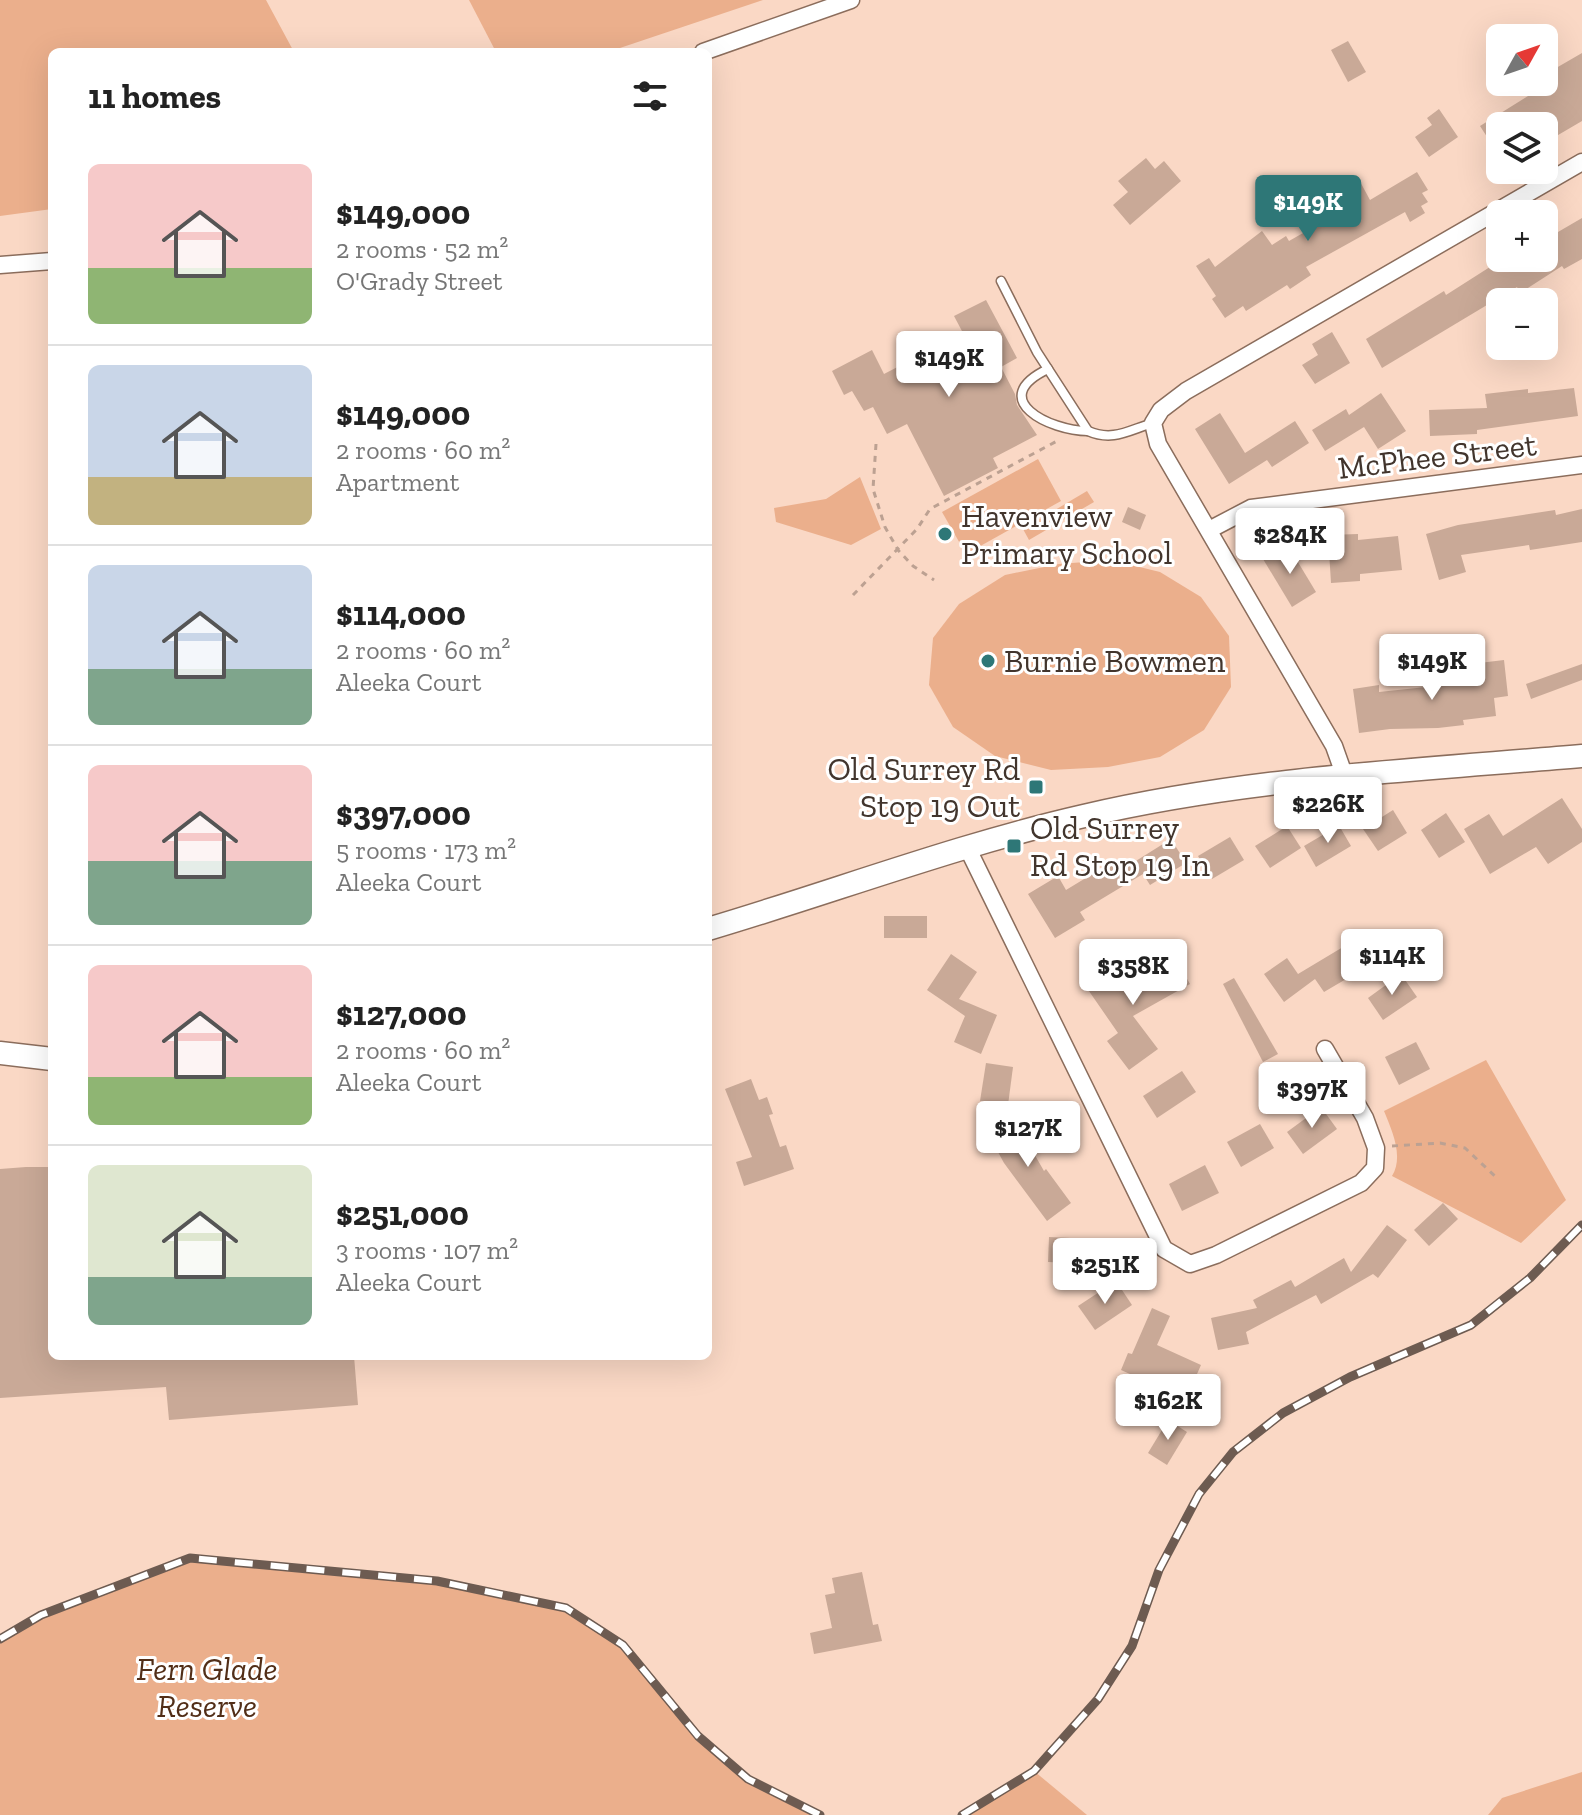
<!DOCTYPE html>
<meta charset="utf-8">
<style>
body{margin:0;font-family:"Zilla Slab",serif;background:#f2f2f2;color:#222;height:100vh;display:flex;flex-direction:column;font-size:30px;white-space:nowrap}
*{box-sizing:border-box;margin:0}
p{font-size:26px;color:#767676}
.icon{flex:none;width:44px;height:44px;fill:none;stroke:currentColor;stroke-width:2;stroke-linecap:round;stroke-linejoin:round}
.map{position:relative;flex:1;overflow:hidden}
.details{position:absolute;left:48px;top:48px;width:664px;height:1312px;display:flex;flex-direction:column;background:#fff;border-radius:12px;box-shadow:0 8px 32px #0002}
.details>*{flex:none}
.needle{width:52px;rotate:50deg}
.controls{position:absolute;left:1486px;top:24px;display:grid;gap:16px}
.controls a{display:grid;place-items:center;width:72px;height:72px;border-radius:12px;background:#fff;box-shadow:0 8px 32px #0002;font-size:40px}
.price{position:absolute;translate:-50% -68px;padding:0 18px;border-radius:8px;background:#fff;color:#222;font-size:26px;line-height:52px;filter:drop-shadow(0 2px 4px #0008)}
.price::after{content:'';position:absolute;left:50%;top:48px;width:24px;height:18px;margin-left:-12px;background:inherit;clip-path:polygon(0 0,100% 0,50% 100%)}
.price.active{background:#2e7777;color:#fff}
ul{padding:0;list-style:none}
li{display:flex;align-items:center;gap:24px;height:200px;padding:0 40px}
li+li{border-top:2px solid #e0e0e0}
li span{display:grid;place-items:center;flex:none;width:224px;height:160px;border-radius:12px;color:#555}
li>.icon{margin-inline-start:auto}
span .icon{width:96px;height:96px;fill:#fffc;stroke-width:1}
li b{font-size:34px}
h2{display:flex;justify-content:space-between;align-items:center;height:96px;padding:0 40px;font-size:34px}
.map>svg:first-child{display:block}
.green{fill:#ebaf8c}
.building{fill:#c9a997}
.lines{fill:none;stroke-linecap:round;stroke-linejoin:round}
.lane-casing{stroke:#8b6d5c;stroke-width:11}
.street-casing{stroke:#8b6d5c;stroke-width:19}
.secondary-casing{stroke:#8b6d5c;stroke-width:25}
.path{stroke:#bca192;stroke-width:3;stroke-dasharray:6 6;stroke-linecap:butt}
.lane{stroke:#fff;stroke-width:8}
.street{stroke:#fff;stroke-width:16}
.secondary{stroke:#fff;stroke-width:22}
.rail-casing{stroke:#6d5b51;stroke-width:9}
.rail{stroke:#fff;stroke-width:6;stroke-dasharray:18;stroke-linecap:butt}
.poi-dot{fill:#2e7777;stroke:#fff;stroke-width:3}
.labels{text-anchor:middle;stroke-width:6;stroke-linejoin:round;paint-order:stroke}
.street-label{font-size:32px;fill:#42352d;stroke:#fff}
.poi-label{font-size:32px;fill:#42352d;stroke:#fff;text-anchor:start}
.park-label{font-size:32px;font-style:italic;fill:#522e17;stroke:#fff}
</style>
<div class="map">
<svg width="1582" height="1815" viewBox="0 0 1582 1815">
<rect width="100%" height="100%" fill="#fad8c5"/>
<g class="green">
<path d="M 0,0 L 266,0 L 294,52 L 52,52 L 52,209 L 0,216 Z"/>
<path d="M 469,0 L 763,0 L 608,52 L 496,52 Z"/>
<path d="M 1038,459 L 1061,501 L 966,554 L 942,512 Z"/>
<path d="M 860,477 L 881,529 L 851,545 L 776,522 L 774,508 L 826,499 Z"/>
<path d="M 1087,491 L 1094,502 L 1029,540 L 1023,529 Z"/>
<path d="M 1111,560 L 1160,572 L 1201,597 L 1229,636 L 1231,687 L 1204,730 L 1160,757 L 1108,767 L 1051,770 L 995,756 L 953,727 L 929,685 L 933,638 L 959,604 L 1005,575 L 1059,564 Z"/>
<path d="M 1486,1060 L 1566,1200 L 1521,1243 L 1392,1176 C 1404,1156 1392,1131 1384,1111 Z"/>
<path d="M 190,1558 L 437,1581 L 566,1608 L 627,1649 L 698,1736 L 748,1779 L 820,1815 L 0,1815 L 0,1639 L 41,1615 Z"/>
<path d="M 1034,1771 L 1087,1815 L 962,1815 Z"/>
<path d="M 1582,1772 L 1582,1815 L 1488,1815 L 1502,1798 Z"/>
</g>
<g class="building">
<path d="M 1348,41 L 1366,72 L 1348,82 L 1331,50 Z"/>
<path d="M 1582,53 L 1582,121 L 1553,138 L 1546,126 L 1500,126 L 1500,157 L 1480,126 L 1528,96 L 1523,88 L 1533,82 L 1544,82 L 1544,75 Z"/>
<path d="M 1439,109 L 1458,137 L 1429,157 L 1415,137 L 1432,125 L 1427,118 Z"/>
<path d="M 1146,158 L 1155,169 L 1164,161 L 1181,181 L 1130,225 L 1113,205 L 1128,192 L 1118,181 Z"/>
<path d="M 1417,172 L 1428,190 L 1422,193 L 1428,202 L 1421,206 L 1425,213 L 1410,222 L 1405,212 L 1306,267 L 1311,275 L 1290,289 L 1287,285 L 1246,311 L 1243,306 L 1225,318 L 1212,299 L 1216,296 L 1196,266 L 1209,258 L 1215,267 L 1262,231 L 1272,245 L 1286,236 L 1289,241 L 1326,220 L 1315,199 L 1357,176 L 1370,200 Z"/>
<path d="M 1582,218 L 1582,259 L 1564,269 L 1562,266 L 1520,293 L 1517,287 L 1382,368 L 1366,339 L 1444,291 L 1446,295 L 1504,258 L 1558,258 L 1546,239 Z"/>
<path d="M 986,300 L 1017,358 L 1001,367 L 1015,394 L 1017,405 L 1037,435 L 993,458 L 998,468 L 944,496 L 907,424 L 887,434 L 873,407 L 864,411 L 852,391 L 844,395 L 832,371 L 872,350 L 884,374 L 963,333 L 954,316 Z"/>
<path d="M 1332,332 L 1350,363 L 1315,384 L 1302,365 L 1318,355 L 1312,344 Z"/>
<path d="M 1574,388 L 1578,416 L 1477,430 L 1477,434 L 1430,436 L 1429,410 L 1487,408 L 1485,394 L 1528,389 L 1528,393 Z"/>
<path d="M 1381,393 L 1406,431 L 1378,449 L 1364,427 L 1325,451 L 1312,430 L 1346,409 L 1349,415 Z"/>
<path d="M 1220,413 L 1245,453 L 1295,421 L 1309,443 L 1272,467 L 1267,460 L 1229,484 L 1195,429 Z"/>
<path d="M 1128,507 L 1146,515 L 1140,530 L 1122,522 Z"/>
<path d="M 1582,509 L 1582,542 L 1530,550 L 1529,545 L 1461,555 L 1466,572 L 1439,580 L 1426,534 L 1458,525 L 1555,510 L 1556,515 Z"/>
<path d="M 1358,534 L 1358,540 L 1398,536 L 1402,570 L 1360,574 L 1360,581 L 1331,583 L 1328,535 Z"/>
<path d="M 1287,544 L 1316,592 L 1292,607 L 1263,559 Z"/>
<path d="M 1504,660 L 1508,696 L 1494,698 L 1496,716 L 1463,720 L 1464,725 L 1438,728 L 1390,729 L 1359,733 L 1353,689 L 1379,685 L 1379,692 L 1473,682 L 1471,664 Z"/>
<path d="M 1582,664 L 1582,680 L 1531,699 L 1526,684 Z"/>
<path d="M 1562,798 L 1582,829 L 1582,842 L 1548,864 L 1536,847 L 1490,874 L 1464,829 L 1489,814 L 1503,836 Z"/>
<path d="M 1393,810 L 1407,833 L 1378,851 L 1363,829 Z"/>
<path d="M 1446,813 L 1465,842 L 1439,858 L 1421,830 Z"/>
<path d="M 1337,822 L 1351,846 L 1316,867 L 1304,846 L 1326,833 L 1324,829 Z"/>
<path d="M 1287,826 L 1301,848 L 1270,868 L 1255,846 Z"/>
<path d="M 1230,837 L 1244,860 L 1212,879 L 1198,856 Z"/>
<path d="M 1171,839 L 1186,863 L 1150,885 L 1143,874 L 1080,912 L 1085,920 L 1055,938 L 1028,894 L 1058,876 L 1066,890 L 1117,859 L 1123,869 Z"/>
<rect x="884" y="916" width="43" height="22"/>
<path d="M 1343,947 L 1358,972 L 1324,992 L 1315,979 L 1284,1002 L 1264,974 L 1287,958 L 1298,974 Z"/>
<path d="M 951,954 L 977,972 L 959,999 L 997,1015 L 981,1054 L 954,1042 L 965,1016 L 927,990 Z"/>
<path d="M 1176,960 L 1190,984 L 1133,1016 L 1158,1049 L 1129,1070 L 1107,1041 L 1118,1033 L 1082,981 L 1105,965 L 1123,990 Z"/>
<path d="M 1401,974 L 1417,997 L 1383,1020 L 1368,998 Z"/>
<path d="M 1234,978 L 1278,1054 L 1263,1062 L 1223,984 Z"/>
<path d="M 1416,1042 L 1430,1069 L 1399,1085 L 1385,1057 Z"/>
<path d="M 986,1063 L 1013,1067 L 1008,1105 L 980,1101 Z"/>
<path d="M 1182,1071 L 1196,1092 L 1157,1118 L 1143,1096 Z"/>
<path d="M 751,1079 L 759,1100 L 767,1097 L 773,1114 L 769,1115 L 780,1147 L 786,1145 L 794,1169 L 744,1186 L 736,1162 L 752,1157 L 725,1089 Z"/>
<path d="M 1321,1107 L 1337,1129 L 1303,1154 L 1287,1132 Z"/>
<path d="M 1013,1117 L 1044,1171 L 1046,1169 L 1071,1203 L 1047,1221 L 1004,1163 L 987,1132 Z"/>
<path d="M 1260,1124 L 1274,1148 L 1241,1167 L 1227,1142 Z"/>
<path d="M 1205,1165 L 1219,1193 L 1182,1211 L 1169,1184 Z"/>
<path d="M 26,1167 L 52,1167 L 52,1356 L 354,1356 L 358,1405 L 169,1420 L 166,1387 L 0,1398 L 0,1169 Z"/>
<path d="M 1443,1203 L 1458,1219 L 1429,1246 L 1414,1230 Z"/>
<path d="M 1387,1225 L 1407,1240 L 1378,1278 L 1373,1274 L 1321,1304 L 1316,1295 L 1246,1332 L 1249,1344 L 1218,1350 L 1211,1318 L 1257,1308 L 1253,1300 L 1291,1280 L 1295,1287 L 1344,1258 L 1351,1272 Z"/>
<path d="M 1049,1237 L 1092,1239 L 1092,1264 L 1048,1262 Z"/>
<path d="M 1116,1281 L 1132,1305 L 1095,1330 L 1078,1306 Z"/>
<path d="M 1152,1308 L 1170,1316 L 1157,1345 L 1201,1365 L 1186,1399 L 1121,1370 L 1128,1353 L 1132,1354 Z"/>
<path d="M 1168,1420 L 1187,1432 L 1167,1465 L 1148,1453 Z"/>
<path d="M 862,1572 L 873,1625 L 878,1624 L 882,1641 L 814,1654 L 810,1633 L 832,1628 L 825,1595 L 835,1593 L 832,1578 Z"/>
</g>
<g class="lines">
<defs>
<g id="lane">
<path d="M 1001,281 L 1037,352 L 1088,431 C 1113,442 1129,430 1153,423"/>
<path d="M 1048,369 C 985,399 1050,431 1088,431"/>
</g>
<g id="street">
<path d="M 703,52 L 851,0"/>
<path d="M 0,265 L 52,261"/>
<path d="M 1209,530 L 1251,508 L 1582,465"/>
<path d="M 1345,777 L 1334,746 L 1158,444 L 1153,423 L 1161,410 L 1186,391 L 1582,162"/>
<path d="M 967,847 L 1164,1249 L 1190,1264 L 1216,1255 L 1361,1183 L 1375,1168 L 1376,1148 L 1365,1118 L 1325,1049"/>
</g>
<g id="secondary">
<path d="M 708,929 C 833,892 957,845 1084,816 C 1245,778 1418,770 1582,756"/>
<path d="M 0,1053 L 52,1059"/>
</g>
</defs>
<use href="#lane" class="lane-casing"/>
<use href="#street" class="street-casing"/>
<use href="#secondary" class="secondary-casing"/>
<g class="path">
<path d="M 876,444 L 873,489 L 885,527 L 898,550 L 913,566 L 934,580"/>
<path d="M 853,595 L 917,529 L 930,509 L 1057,441"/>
<path d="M 1392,1146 L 1440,1143 L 1465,1148 L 1498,1179"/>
</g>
<use href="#lane" class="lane"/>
<use href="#street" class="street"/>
<use href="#secondary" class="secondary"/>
<defs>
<g id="rail">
<path d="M 0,1639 L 41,1615 L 190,1558 L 437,1581 L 566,1608 L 623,1645 L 698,1736 L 748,1779 L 820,1815"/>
<path d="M 962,1815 L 1034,1771 L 1098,1699 L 1132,1646 L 1159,1570 L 1199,1494 L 1233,1452 L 1283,1413 L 1350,1377 L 1471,1325 L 1530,1278 L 1582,1225"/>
</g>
</defs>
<use href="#rail" class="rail-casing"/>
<use href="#rail" class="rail"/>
</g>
<g class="poi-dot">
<circle cx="945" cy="534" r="8"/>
<circle cx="988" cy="661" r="8"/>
<rect x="1028" y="779" width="16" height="16" rx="4"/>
<rect x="1006" y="838" width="16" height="16" rx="4"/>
</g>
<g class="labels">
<g class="street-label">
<text transform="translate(1437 456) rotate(-7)" y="11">McPhee Street</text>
</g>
<g class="poi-label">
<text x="961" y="527">Havenview<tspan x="961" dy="37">Primary School</tspan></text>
<text x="1004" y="672">Burnie Bowmen</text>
<text x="1020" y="780" text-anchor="end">Old Surrey Rd<tspan x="1020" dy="37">Stop 19 Out</tspan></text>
<text x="1030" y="839">Old Surrey<tspan x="1030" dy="37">Rd Stop 19 In</tspan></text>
</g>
<g class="park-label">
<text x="207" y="1680">Fern Glade<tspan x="207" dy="37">Reserve</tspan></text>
</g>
</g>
</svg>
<div class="controls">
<a><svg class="needle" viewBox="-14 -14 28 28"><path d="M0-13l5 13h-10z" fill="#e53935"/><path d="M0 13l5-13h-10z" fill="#767676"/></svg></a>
<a><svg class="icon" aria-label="layers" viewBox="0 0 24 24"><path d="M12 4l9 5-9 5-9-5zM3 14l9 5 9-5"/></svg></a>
<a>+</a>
<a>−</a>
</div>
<b class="price active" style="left:1308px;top:243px">$149K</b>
<b class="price" style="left:949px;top:399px">$149K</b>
<b class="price" style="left:1290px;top:576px">$284K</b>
<b class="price" style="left:1432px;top:702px">$149K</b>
<b class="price" style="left:1328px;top:845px">$226K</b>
<b class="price" style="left:1392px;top:997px">$114K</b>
<b class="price" style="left:1133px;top:1007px">$358K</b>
<b class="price" style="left:1312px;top:1130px">$397K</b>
<b class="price" style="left:1028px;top:1169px">$127K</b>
<b class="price" style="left:1105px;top:1306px">$251K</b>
<b class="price" style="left:1168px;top:1442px">$162K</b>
<section class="details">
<h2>11 homes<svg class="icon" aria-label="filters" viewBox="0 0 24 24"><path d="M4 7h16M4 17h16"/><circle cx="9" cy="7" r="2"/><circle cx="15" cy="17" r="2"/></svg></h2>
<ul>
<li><span style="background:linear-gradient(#f6c9c9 65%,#8fb573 0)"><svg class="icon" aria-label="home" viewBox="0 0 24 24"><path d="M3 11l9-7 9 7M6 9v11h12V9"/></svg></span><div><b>$149,000</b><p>2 rooms · 52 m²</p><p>O'Grady Street</p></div></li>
<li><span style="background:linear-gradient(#c9d6e8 70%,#c2b280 0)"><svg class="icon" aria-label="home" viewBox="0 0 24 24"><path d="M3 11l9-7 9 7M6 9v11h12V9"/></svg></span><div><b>$149,000</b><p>2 rooms · 60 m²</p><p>Apartment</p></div></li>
<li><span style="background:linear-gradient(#c9d6e8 65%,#7fa58c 0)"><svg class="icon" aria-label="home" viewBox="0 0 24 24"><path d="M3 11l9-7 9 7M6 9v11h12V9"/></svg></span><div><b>$114,000</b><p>2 rooms · 60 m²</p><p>Aleeka Court</p></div></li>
<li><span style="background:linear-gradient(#f6c9c9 60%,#7fa58c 0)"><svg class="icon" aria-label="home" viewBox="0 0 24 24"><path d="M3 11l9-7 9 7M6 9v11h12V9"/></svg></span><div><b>$397,000</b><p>5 rooms · 173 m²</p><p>Aleeka Court</p></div></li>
<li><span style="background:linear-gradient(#f6c9c9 70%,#8fb573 0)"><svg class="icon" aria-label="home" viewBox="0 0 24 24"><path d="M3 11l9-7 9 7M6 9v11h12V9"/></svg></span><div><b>$127,000</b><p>2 rooms · 60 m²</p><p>Aleeka Court</p></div></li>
<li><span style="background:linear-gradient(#dfe7d0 70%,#7fa58c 0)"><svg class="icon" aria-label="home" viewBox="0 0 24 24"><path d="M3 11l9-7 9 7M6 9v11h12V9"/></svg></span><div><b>$251,000</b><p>3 rooms · 107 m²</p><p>Aleeka Court</p></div></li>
</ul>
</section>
</div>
